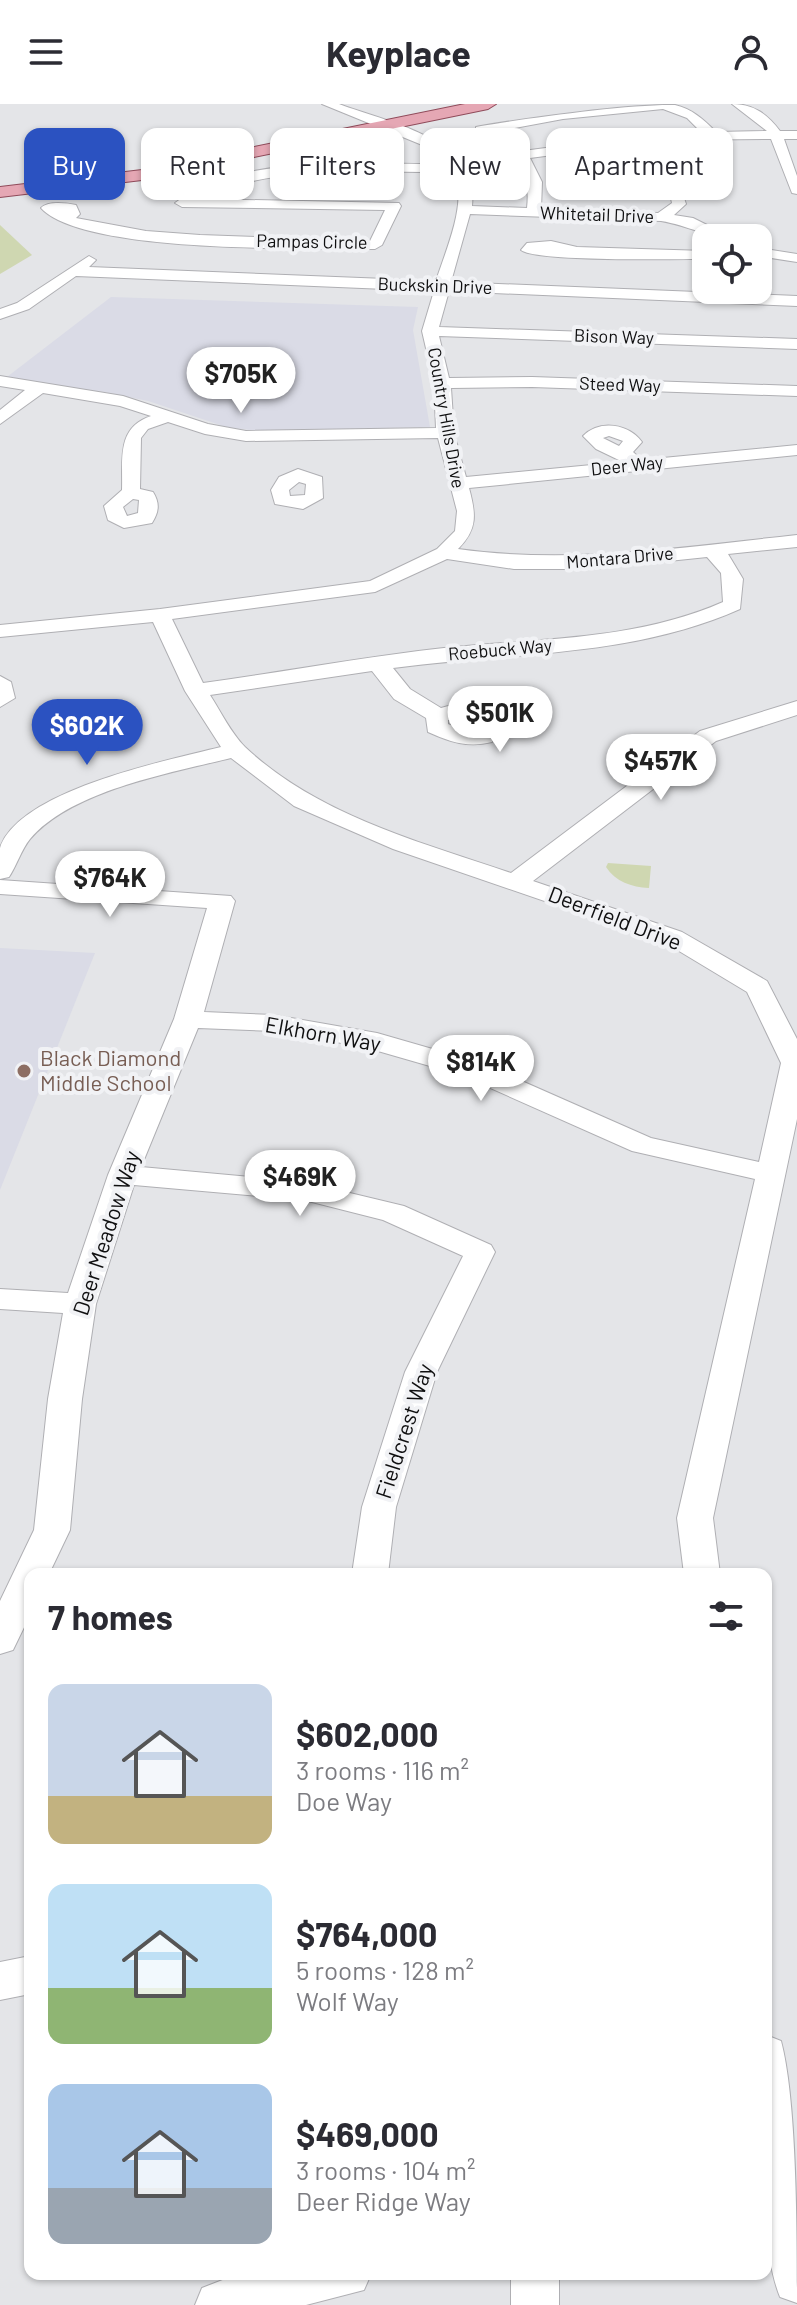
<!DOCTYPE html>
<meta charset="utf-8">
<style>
body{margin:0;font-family:Barlow,sans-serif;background:#f7f7f7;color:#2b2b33;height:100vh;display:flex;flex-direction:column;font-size:30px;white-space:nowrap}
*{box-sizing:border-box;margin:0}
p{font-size:26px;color:#7c7c81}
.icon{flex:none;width:44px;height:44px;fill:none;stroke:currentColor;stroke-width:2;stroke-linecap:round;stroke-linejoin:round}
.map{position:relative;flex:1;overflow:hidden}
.side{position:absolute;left:24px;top:1464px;width:748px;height:712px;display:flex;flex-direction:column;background:#fff;border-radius:16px;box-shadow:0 2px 6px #0004}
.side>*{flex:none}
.banner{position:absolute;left:24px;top:24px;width:750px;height:72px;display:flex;gap:16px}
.controls{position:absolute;left:692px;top:120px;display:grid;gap:16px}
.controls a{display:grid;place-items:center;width:80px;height:80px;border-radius:16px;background:#fff;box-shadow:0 2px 6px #0004;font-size:40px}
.price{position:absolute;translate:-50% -68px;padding:0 18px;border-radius:28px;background:#fff;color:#222;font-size:26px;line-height:52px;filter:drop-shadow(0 2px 4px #0008)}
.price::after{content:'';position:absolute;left:50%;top:48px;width:24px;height:18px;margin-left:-12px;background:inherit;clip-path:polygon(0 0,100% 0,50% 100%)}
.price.on{background:#2b52c1;color:#fff}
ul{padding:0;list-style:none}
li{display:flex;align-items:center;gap:24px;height:200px;padding:0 24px}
li span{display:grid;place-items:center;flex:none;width:224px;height:160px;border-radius:16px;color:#555}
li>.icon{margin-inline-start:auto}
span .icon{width:96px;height:96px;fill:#fffc;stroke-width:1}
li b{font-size:34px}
h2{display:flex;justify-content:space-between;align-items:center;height:96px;padding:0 24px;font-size:34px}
.chip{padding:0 28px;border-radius:16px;background:#fff;box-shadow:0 2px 6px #0004;font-size:28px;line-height:72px}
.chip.on{background:#2b52c1;color:#fff}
header{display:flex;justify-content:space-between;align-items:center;height:104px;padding:0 24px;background:#fff;font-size:36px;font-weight:700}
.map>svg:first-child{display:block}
.built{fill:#dadbe6}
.green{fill:#cfd7b1}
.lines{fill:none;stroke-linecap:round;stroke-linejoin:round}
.minor-casing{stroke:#afafb3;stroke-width:2}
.major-casing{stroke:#8f4b5a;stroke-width:2}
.minor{fill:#fff;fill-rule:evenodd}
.major{fill:#e5a7b4;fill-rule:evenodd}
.education-dot{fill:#8d6e63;stroke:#f1f2f5;stroke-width:3}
.labels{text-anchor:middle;stroke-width:8;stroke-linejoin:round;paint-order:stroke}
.far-street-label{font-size:18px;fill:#0f0f10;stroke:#f1f2f5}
.street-label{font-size:22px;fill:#0f0f10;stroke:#f1f2f5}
.education-label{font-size:22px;fill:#785e54;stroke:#f1f2f5;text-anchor:start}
</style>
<header><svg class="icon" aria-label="menu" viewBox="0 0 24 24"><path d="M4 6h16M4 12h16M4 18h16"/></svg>Keyplace<svg class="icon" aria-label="person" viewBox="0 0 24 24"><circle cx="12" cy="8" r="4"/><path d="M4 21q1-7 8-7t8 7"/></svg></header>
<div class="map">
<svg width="797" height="2201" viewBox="0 0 797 2201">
<rect width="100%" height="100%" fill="#e4e5e8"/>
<g class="built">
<path d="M 111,193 L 418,203 L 413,226 L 430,323 L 257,327 L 226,323 L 148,297 L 104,288 L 3,276 Z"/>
<path d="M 0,844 L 95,849 L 0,1086 Z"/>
</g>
<g class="green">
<path d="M 0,121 L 32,151 L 0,170 Z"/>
<path d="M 608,759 L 651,762 L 649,784 C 631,783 616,778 606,763 Z"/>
</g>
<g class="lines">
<defs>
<g id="minor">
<path d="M 322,0 L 339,0 C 389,19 479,34 472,102 L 527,104 C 532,62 510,48 476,29 L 476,23 L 481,22 C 528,14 630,0 675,1 C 692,5 703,15 716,28 L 767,27 L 732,0 C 754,0 767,10 780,27 L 797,27 L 797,35 L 784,35 L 797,72 L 797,90 L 792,89 L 771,35 L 666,36 L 530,54 L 542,78 L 541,105 L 658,109 L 672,99 C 669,81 659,80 648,68 L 677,62 L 686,68 L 679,79 L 686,100 L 674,111 L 693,114 L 733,134 C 708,134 687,121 661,117 L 470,110 L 451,178 L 797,192 L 797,202 L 449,187 L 439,223 L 797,235 L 797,245 L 439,232 L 449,274 L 532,273 L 797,282 L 797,292 L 532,283 L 451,284 L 454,329 L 466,373 L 623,358 L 596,345 L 583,332 C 600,315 629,320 642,338 L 633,348 L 642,356 L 797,341 L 797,351 L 469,384 C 476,410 478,425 458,445 C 572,461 684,443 797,431 L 797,443 L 728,450 L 743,475 L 740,505 C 630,554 510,548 393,564 L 410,585 L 441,604 L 452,601 L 481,608 L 500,626 L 492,638 C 468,644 450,638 428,628 L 426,614 L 394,595 L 372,567 L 210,591 C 221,608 231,629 245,643 C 317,711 420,738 511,769 L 700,627 L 797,597 L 797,611 L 716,637 L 533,777 L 682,828 L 767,877 L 797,935 L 797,1015 L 713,1414 L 720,1470 L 684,1470 L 677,1414 L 755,1075 L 632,1047 L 461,971 L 364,943 L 274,927 L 198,924 L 141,1063 L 304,1078 L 404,1102 L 491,1141 L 495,1148 L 437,1268 L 396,1403 L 388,1470 L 352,1470 L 362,1403 L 405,1268 L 463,1152 L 383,1116 L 304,1096 L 134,1081 L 96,1200 L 82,1295 L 70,1426 L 49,1470 L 30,1470 L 30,1511 L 13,1546 L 0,1550 L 0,1497 L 34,1426 L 48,1295 L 63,1209 L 0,1205 L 0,1185 L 68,1189 L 108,1071 L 174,915 L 207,804 L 0,790 L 0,776 L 231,792 L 235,797 L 204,908 L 274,911 L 377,929 L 481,959 L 651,1034 L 759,1058 L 781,959 L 747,888 L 664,838 L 393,745 L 294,702 L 231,654 C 171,669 72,686 30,735 C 21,746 17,761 9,773 L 0,775 C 0,766 0,753 0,744 C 19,686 169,656 221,643 L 185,587 L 153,518 L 0,533 L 0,521 L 160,505 L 370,477 L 437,445 L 455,427 L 457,407 L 438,334 L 246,337 L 205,330 L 168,318 L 148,325 L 141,334 L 140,385 L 153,388 C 160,399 159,408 152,419 L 124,424 L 108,416 L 104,402 L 122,386 C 123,355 116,324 151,312 L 120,302 L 43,289 L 0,320 L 0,306 L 25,286 L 0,282 L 0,272 L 123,292 L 208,320 L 246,327 L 436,324 L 434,279 L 422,227 L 434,187 L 76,172 L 29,205 L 0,215 L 0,205 L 17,199 L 89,152 L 96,156 L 89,163 L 436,177 C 446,145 467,101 455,68 C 371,69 278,58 200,95 L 399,99 L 401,102 L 382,141 L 375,145 C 308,144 83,150 41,104 C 48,97 66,99 76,101 L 80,110 L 76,114 L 146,127 L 200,131 L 370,137 L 385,106 L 182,103 L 175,99 C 241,48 368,61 448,60 L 432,45 ZM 663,5 L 687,14 L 701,28 L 666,28 L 523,47 L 493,28 L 563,15 ZM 609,332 L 623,337 L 619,342 L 603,334 ZM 133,395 L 139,396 L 138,409 L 127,412 L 123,403 ZM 707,453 L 721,469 L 723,498 C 634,537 539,534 444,544 C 363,553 283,568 203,579 L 172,515 L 375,488 L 447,455 L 514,465 L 592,465 ZM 448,616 L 461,616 L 478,626 L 465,627 L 448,620 Z"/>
<path d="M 551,137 L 577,143 L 706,147 L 706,155 C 677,155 535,158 521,146 L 527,139 Z"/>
<path d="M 758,144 L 797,150 L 797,158 L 758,152 Z"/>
<path d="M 298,365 L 322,373 L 323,394 L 303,405 L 275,400 L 271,386 L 279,373 ZM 299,378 L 306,380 L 305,391 L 290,392 L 289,386 Z"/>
<path d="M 0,572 L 11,578 L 15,594 L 0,603 Z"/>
<path d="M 30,1852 L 30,1890 L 0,1896 L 0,1858 Z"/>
<path d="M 766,1931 L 781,1937 C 797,1996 797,2131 797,2199 L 780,2193 C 755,2131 766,2001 766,1931 Z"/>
<path d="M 238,2170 L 371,2170 L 364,2186 L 306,2201 L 195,2201 L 202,2184 Z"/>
<rect x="511" y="2170" width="48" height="31"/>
</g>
<path id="major" d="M 465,0 L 496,0 L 488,5 L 142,76 L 0,93 L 0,83 L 142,66 Z"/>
</defs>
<use href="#minor" class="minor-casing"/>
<use href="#major" class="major-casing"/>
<use href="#minor" class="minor"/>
<use href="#major" class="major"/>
</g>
<circle class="education-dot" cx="24" cy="967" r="8"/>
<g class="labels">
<g class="far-street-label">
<text transform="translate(597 111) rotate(2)" y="6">Whitetail Drive</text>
<text transform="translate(312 138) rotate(1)" y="6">Pampas Circle</text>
<text transform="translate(435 182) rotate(2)" y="6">Buckskin Drive</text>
<text transform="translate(614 233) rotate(2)" y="6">Bison Way</text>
<text transform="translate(620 281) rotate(2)" y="6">Steed Way</text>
<text transform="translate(446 314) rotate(80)" y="6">Country Hills Drive</text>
<text transform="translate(627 362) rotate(-6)" y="6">Deer Way</text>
<text transform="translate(620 454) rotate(-5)" y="6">Montara Drive</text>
<text transform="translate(500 546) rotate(-5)" y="6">Roebuck Way</text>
</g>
<g class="street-label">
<text transform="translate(615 814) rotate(21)" y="8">Deerfield Drive</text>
<text transform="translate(323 930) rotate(10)" y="8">Elkhorn Way</text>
<text transform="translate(106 1129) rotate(-72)" y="8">Deer Meadow Way</text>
<text transform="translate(404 1327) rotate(-72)" y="8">Fieldcrest Way</text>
</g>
<g class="education-label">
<text x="40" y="962">Black Diamond<tspan x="40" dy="25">Middle School</tspan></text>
</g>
</g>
</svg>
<div class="controls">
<a><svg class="icon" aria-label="locate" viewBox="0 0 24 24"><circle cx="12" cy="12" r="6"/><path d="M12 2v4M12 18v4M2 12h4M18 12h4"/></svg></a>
</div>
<b class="price" style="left:241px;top:311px">$705K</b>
<b class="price" style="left:500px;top:650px">$501K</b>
<b class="price on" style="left:87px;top:663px">$602K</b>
<b class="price" style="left:661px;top:698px">$457K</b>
<b class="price" style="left:110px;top:815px">$764K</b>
<b class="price" style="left:481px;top:999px">$814K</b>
<b class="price" style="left:300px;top:1114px">$469K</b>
<div class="banner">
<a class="chip on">Buy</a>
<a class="chip">Rent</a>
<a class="chip">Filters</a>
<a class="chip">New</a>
<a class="chip">Apartment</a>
</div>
<section class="side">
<h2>7 homes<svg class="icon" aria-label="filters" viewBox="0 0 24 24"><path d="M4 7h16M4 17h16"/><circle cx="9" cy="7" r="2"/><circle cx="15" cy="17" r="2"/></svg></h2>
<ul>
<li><span style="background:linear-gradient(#c9d6e8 70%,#c2b280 0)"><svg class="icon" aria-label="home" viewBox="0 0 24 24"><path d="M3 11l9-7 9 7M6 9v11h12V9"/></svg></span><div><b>$602,000</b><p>3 rooms · 116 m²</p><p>Doe Way</p></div></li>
<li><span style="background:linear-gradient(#bfe0f5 65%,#8fb573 0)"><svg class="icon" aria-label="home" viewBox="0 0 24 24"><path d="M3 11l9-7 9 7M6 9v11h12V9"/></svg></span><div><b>$764,000</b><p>5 rooms · 128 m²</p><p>Wolf Way</p></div></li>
<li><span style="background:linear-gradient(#a9c7e8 65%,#9aa5b1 0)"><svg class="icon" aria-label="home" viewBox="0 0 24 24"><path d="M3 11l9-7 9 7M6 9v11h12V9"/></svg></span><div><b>$469,000</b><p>3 rooms · 104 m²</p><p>Deer Ridge Way</p></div></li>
</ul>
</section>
</div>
